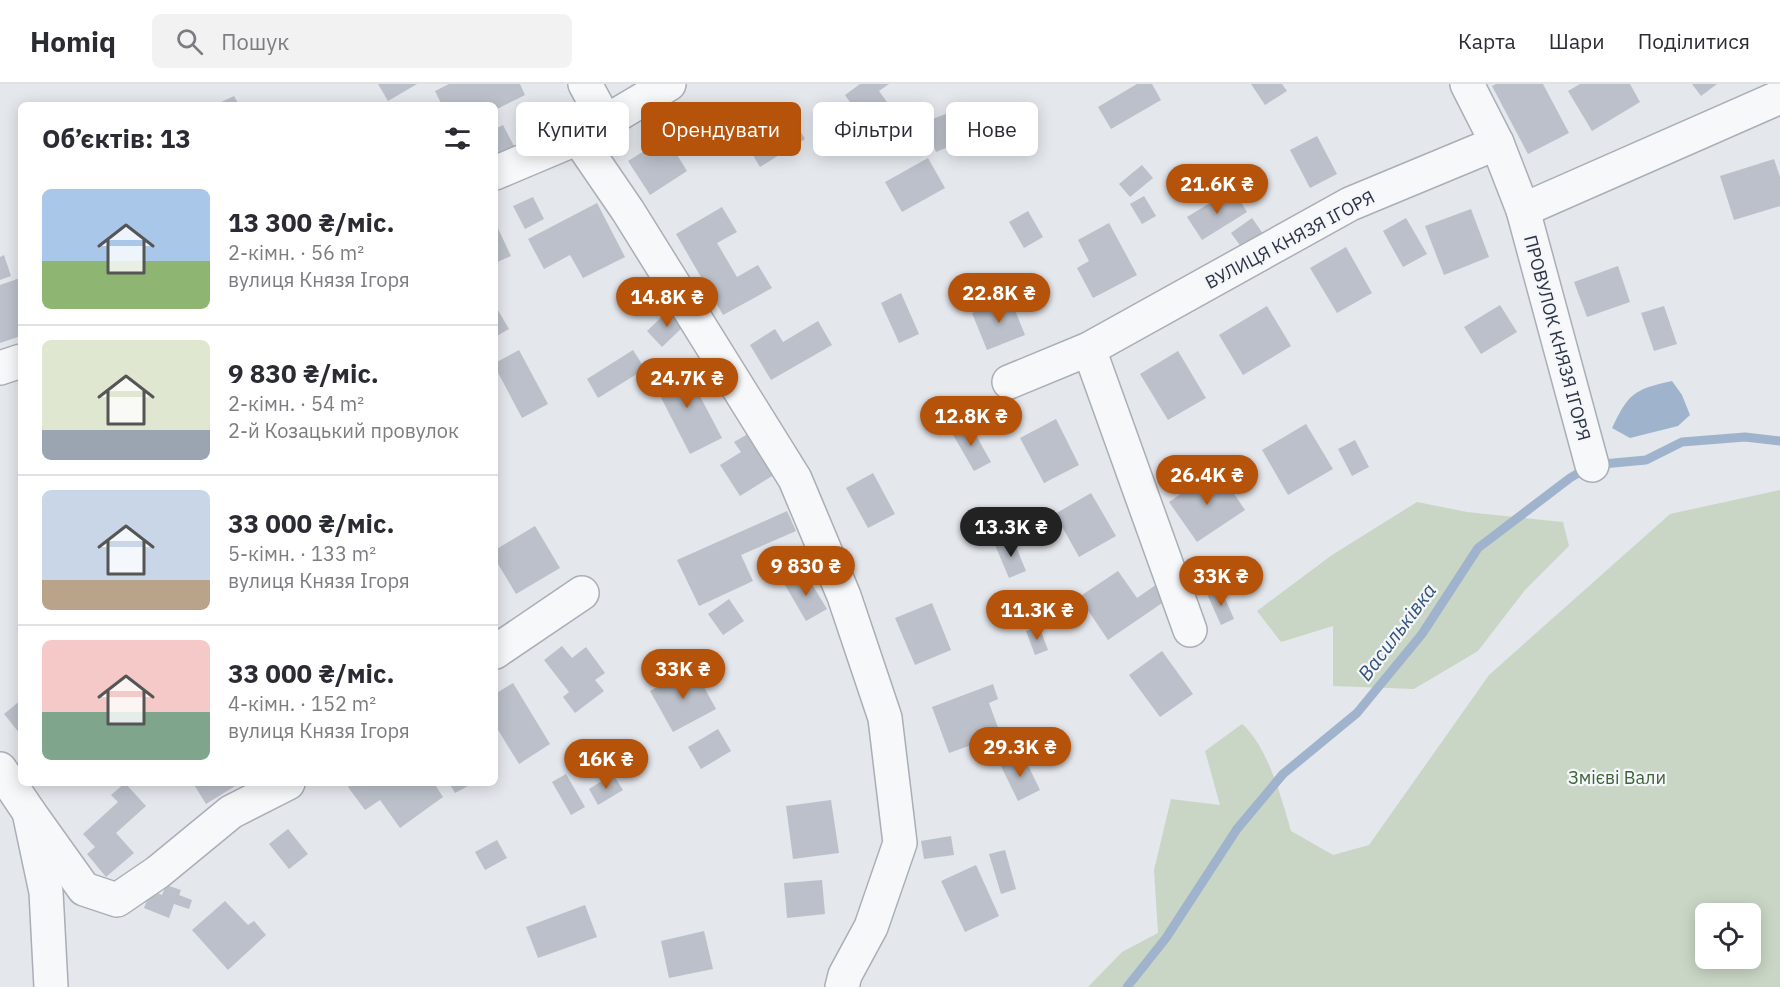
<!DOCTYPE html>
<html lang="uk">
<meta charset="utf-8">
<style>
body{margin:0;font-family:"IBM Plex Sans",sans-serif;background:#f2f2f3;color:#2b2b33;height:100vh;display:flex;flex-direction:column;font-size:22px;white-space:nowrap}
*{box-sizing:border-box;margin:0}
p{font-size:20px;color:#7c7c81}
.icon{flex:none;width:33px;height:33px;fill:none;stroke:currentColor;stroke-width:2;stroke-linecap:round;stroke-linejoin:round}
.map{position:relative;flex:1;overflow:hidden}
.side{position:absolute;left:18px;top:18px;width:480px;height:684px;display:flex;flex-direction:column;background:#fff;border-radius:9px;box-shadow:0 3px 15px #0003}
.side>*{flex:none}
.banner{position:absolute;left:516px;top:18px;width:570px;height:54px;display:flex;gap:12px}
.controls{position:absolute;left:1695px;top:819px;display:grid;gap:12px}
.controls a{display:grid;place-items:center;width:66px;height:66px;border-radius:9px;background:#fff;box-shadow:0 3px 15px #0003;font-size:30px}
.price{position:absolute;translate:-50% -51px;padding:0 14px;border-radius:21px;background:#b45309;color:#fff;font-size:20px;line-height:39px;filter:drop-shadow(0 2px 3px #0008)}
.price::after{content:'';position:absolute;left:50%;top:36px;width:18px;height:14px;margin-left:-9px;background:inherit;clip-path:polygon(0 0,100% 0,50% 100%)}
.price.current{background:#222;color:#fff}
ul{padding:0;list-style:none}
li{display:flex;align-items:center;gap:18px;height:150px;padding:0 24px}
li+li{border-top:2px solid #e1e1e2}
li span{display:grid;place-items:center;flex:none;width:168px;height:120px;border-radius:9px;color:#555}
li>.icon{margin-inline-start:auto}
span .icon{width:72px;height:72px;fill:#fffc;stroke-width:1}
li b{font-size:26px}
h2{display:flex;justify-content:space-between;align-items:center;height:72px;padding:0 24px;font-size:26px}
.chip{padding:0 21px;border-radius:9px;background:#fff;box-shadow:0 3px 15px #0003;font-size:21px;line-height:54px}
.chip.current{background:#b45309;color:#fff}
header{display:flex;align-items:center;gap:36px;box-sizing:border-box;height:84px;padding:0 30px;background:#fff;border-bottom:2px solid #e1e1e2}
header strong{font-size:28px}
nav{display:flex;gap:33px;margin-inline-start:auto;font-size:21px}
.search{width:420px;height:54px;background:#f2f2f3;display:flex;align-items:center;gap:15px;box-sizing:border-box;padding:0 21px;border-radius:9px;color:#7c7c81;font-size:22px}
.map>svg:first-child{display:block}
.green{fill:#c9d6c5;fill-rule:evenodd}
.water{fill:#9fb4cc}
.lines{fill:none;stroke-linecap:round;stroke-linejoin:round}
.stream{stroke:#9fb4cc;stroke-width:9}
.building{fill:#bbc0ca}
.street-casing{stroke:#a9aeb7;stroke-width:36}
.street{stroke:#f7f8fa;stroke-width:33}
.labels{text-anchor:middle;stroke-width:4.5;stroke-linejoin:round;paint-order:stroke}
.street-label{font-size:18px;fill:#2b3445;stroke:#f4f6f9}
.park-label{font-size:18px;fill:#3f6138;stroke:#f4f6f9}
.water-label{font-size:20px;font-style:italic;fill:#34527a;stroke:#f4f6f9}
</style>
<header>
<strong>Homiq</strong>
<div class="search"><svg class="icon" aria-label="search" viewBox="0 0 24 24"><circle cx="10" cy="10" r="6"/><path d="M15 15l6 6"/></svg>Пошук</div>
<nav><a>Карта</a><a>Шари</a><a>Поділитися</a></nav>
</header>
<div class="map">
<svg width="1780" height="903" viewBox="0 0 1780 903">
<rect width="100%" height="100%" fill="#e4e7ec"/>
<g class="green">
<path d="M 1780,406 L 1780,903 L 1088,903 L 1122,868 L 1158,849 L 1154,786 L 1171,715 L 1220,721 L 1205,667 L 1242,640 C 1267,661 1282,715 1291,747 L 1333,771 L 1369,761 L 1489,591 L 1670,430 ZM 1706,830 L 1750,830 L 1750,874 L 1706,874 Z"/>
<path d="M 1417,418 L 1467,428 L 1563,438 L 1569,462 L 1525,506 L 1478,567 L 1414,605 L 1333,602 L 1333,542 L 1281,558 L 1257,527 L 1332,471 Z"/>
</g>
<path class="water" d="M 1672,297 L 1682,311 L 1690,331 L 1678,342 L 1630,354 L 1612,344 C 1628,310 1634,305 1672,297 Z"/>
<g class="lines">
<path class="stream" d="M 1127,903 L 1166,854 L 1237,745 L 1283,690 L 1357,629 L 1422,550 L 1478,464 L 1570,394 L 1592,381 L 1646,376 L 1682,358 L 1745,353 L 1780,357"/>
</g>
<g class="building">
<path d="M 378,0 L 417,0 L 388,17 Z"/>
<path d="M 449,0 L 520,0 L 525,11 L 495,26 L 495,21 L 442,21 L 435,7 Z"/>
<path d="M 860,0 L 889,0 L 879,7 L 902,39 L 877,57 L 845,11 Z"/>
<path d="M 1137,0 L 1152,0 L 1161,16 L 1111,45 L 1098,23 Z"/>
<path d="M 1251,0 L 1282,0 L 1287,7 L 1265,21 Z"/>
<path d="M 1496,0 L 1543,0 L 1569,49 L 1528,70 L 1492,2 Z"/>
<path d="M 1580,0 L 1630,0 L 1640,18 L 1592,47 L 1568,7 Z"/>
<path d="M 1692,0 L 1717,0 L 1701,12 Z"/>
<path d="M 234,12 L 239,21 L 215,21 Z"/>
<path d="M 783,18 L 805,55 L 760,83 L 738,46 Z"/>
<path d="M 946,30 L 958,59 L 936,68 L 924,38 Z"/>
<path d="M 503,41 L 515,64 L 497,73 L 495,45 Z"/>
<path d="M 1317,52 L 1337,90 L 1310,104 L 1290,66 Z"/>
<path d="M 666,53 L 687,87 L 650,111 L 628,77 Z"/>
<path d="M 928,74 L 945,104 L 902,128 L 885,98 Z"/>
<path d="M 1774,75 L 1780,93 L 1780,122 L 1734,136 L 1720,92 Z"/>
<path d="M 1142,81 L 1153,94 L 1130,113 L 1119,100 Z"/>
<path d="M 1233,105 L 1247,128 L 1202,156 L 1187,133 Z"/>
<path d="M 1144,112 L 1156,132 L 1142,140 L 1130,120 Z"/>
<path d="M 533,113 L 544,135 L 525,145 L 513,122 Z"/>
<path d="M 597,119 L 625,173 L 583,194 L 570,171 L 544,185 L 528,155 Z"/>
<path d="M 722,123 L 737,148 L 717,159 L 737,193 L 758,181 L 772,204 L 723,231 L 676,150 Z"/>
<path d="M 1471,125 L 1489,173 L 1444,191 L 1425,142 Z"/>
<path d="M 1028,127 L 1043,153 L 1024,164 L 1009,138 Z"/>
<path d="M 1252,134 L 1266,154 L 1245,168 L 1231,149 Z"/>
<path d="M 1406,134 L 1427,170 L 1403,183 L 1383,147 Z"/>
<path d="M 495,138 L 511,172 L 495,179 Z"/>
<path d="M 1109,139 L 1137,191 L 1093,214 L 1077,184 L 1089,177 L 1078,156 Z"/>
<path d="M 1346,163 L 1372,209 L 1337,229 L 1310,184 Z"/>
<path d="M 4,171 L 11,192 L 0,196 L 0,173 Z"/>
<path d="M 1618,182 L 1630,218 L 1587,233 L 1574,198 Z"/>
<path d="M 20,194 L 21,252 L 0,259 L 0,201 Z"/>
<path d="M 901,209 L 919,250 L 899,259 L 881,219 Z"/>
<path d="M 1010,214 L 1025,251 L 987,266 L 972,229 Z"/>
<path d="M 495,221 L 509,245 L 495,253 Z"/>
<path d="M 1500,221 L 1517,248 L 1481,270 L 1464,243 Z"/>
<path d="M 1267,222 L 1291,262 L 1243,291 L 1219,251 Z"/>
<path d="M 1664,222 L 1677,260 L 1654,267 L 1641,229 Z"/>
<path d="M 671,224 L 686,240 L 662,263 L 647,247 Z"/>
<path d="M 818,237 L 832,261 L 771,296 L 750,261 L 775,245 L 783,258 Z"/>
<path d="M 519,266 L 548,320 L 522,334 L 495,283 L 495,279 Z"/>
<path d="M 633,266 L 645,285 L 598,314 L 587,295 Z"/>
<path d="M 1178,267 L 1206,314 L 1168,336 L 1140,290 Z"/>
<path d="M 683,280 L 722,354 L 690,370 L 652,296 Z"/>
<path d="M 1056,335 L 1079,381 L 1044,399 L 1020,354 Z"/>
<path d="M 969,339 L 991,378 L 974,387 L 952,349 Z"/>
<path d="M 1306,340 L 1333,385 L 1288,411 L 1262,366 Z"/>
<path d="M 751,348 L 777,389 L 740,412 L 720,381 L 741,368 L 734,358 Z"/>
<path d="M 1355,356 L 1369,383 L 1352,392 L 1338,365 Z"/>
<path d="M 1217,385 L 1245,426 L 1197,458 L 1169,418 Z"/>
<path d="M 873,389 L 895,430 L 868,444 L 846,404 Z"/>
<path d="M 1091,409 L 1116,452 L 1079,473 L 1055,430 Z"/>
<path d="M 787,427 L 796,447 L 741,471 L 753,497 L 699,522 L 677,476 Z"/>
<path d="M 535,442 L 560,484 L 516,510 L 495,475 L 495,466 Z"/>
<path d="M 1012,453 L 1026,487 L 1009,494 L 995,461 Z"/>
<path d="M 1118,487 L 1137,514 L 1157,500 L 1168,515 L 1108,556 L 1079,513 Z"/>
<path d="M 805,489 L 827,525 L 806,537 L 785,501 Z"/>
<path d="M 1221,505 L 1234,535 L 1221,541 L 1207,510 Z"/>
<path d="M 729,515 L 744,537 L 723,551 L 708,530 Z"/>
<path d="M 932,519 L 951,566 L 915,581 L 895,534 Z"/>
<path d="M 1039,542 L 1048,566 L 1035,571 L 1026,547 Z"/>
<path d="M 562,562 L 572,574 L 586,563 L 605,589 L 595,596 L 604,607 L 575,629 L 563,613 L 569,608 L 544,576 Z"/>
<path d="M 1162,567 L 1193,610 L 1160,633 L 1129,591 Z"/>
<path d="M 693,583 L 716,625 L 673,648 L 650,607 Z"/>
<path d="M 513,599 L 550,660 L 519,680 L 495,641 L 495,610 Z"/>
<path d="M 993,600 L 998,615 L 989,619 L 1004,660 L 983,667 L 980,658 L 949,669 L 932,623 Z"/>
<path d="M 21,616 L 21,651 L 4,630 Z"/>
<path d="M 718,645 L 731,667 L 701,685 L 688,663 Z"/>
<path d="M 1023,671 L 1040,706 L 1018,717 L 1001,682 Z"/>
<path d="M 566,690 L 585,723 L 571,731 L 552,698 Z"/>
<path d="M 613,690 L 623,706 L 598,721 L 589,705 Z"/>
<path d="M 125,699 L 146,722 L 116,749 L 134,769 L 106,793 L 87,770 L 95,763 L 83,750 L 118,718 L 111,711 Z"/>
<path d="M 193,699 L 240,699 L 206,720 Z"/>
<path d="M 354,699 L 434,699 L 443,713 L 400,744 L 380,716 L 365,726 L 348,703 Z"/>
<path d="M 449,699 L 466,699 L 468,702 L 455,709 Z"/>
<path d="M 831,716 L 839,769 L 793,775 L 786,722 Z"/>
<path d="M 288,745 L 308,770 L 289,785 L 269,760 Z"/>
<path d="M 951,752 L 954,771 L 924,775 L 921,757 Z"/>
<path d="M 497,756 L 507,774 L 485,786 L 475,768 Z"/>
<path d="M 1005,766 L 1016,805 L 1001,810 L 989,770 Z"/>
<path d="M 976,781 L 999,832 L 965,848 L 941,797 Z"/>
<path d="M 822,796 L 825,830 L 787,834 L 784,799 Z"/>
<path d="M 166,801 L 181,806 L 179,811 L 192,816 L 189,825 L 174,820 L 169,834 L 144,824 L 151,806 L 162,811 Z"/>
<path d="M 225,817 L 248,841 L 254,837 L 266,851 L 228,886 L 192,846 Z"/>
<path d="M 585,821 L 597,853 L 538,874 L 526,843 Z"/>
<path d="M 704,847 L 713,885 L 669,894 L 661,857 Z"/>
</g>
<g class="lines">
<defs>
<g id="street">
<path d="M 585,0 L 605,37"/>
<path d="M 1467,0 L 1497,59 L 1523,126 L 1780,13"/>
<path d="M 578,54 L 628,127 L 795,395 L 844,512 L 885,634 L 900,759 L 871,843 L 845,891 L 842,903"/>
<path d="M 495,89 L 578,54 L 669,0"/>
<path d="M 1523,126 L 1592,381"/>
<path d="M 1089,265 L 1190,546"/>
<path d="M 0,284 L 21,277"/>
<path d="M 1009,298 L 1089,265 L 1350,120 L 1497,59"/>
<path d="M 495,568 L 582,509"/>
<path d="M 0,685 L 29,728 L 46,808 L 51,903"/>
<path d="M 29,728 L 84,805 L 117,816 L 158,788 L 231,728 L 288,699"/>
</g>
</defs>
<use href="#street" class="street-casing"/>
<use href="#street" class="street"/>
</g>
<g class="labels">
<g class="street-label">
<text transform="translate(1290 156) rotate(-28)" y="6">ВУЛИЦЯ КНЯЗЯ ІГОРЯ</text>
<text transform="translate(1557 254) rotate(75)" y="6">ПРОВУЛОК КНЯЗЯ ІГОРЯ</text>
</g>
<g class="park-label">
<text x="1617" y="700">Змієві Вали</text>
</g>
<g class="water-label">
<text transform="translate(1397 548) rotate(-53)" y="7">Васильківка</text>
</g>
</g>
</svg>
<div class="controls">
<a><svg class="icon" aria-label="locate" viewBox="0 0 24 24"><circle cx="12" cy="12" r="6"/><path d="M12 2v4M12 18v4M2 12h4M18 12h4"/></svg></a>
</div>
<b class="price" style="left:1217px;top:131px">21.6K ₴</b>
<b class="price" style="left:999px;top:240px">22.8K ₴</b>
<b class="price" style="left:667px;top:244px">14.8K ₴</b>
<b class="price" style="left:687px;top:325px">24.7K ₴</b>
<b class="price" style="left:971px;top:363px">12.8K ₴</b>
<b class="price" style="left:1207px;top:422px">26.4K ₴</b>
<b class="price current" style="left:1011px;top:474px">13.3K ₴</b>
<b class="price" style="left:806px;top:513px">9 830 ₴</b>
<b class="price" style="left:1221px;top:523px">33K ₴</b>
<b class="price" style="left:1037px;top:557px">11.3K ₴</b>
<b class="price" style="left:683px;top:616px">33K ₴</b>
<b class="price" style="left:1020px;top:694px">29.3K ₴</b>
<b class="price" style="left:606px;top:706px">16K ₴</b>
<div class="banner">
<a class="chip">Купити</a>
<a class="chip current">Орендувати</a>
<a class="chip">Фільтри</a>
<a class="chip">Нове</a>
</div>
<section class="side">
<h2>Об’єктів: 13<svg class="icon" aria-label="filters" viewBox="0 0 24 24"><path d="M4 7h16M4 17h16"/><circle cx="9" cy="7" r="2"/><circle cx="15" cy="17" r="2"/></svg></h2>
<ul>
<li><span style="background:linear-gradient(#a9c7e8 60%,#8fb573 0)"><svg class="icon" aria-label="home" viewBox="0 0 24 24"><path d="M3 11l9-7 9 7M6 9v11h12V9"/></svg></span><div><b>13 300 ₴/міс.</b><p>2-кімн. · 56 m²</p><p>вулиця Князя Ігоря</p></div></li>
<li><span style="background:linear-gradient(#dfe7d0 75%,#9aa5b1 0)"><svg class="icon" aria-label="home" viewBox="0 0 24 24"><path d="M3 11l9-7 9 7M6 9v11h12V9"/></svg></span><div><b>9 830 ₴/міс.</b><p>2-кімн. · 54 m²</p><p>2-й Козацький провулок</p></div></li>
<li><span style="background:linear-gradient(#c9d6e8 75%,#b9a48a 0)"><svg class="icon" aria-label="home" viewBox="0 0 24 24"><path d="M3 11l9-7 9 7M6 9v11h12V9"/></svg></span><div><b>33 000 ₴/міс.</b><p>5-кімн. · 133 m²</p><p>вулиця Князя Ігоря</p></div></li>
<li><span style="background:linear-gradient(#f6c9c9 60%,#7fa58c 0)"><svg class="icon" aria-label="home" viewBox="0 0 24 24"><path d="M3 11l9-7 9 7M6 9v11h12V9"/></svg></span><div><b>33 000 ₴/міс.</b><p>4-кімн. · 152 m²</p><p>вулиця Князя Ігоря</p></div></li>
</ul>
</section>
</div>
